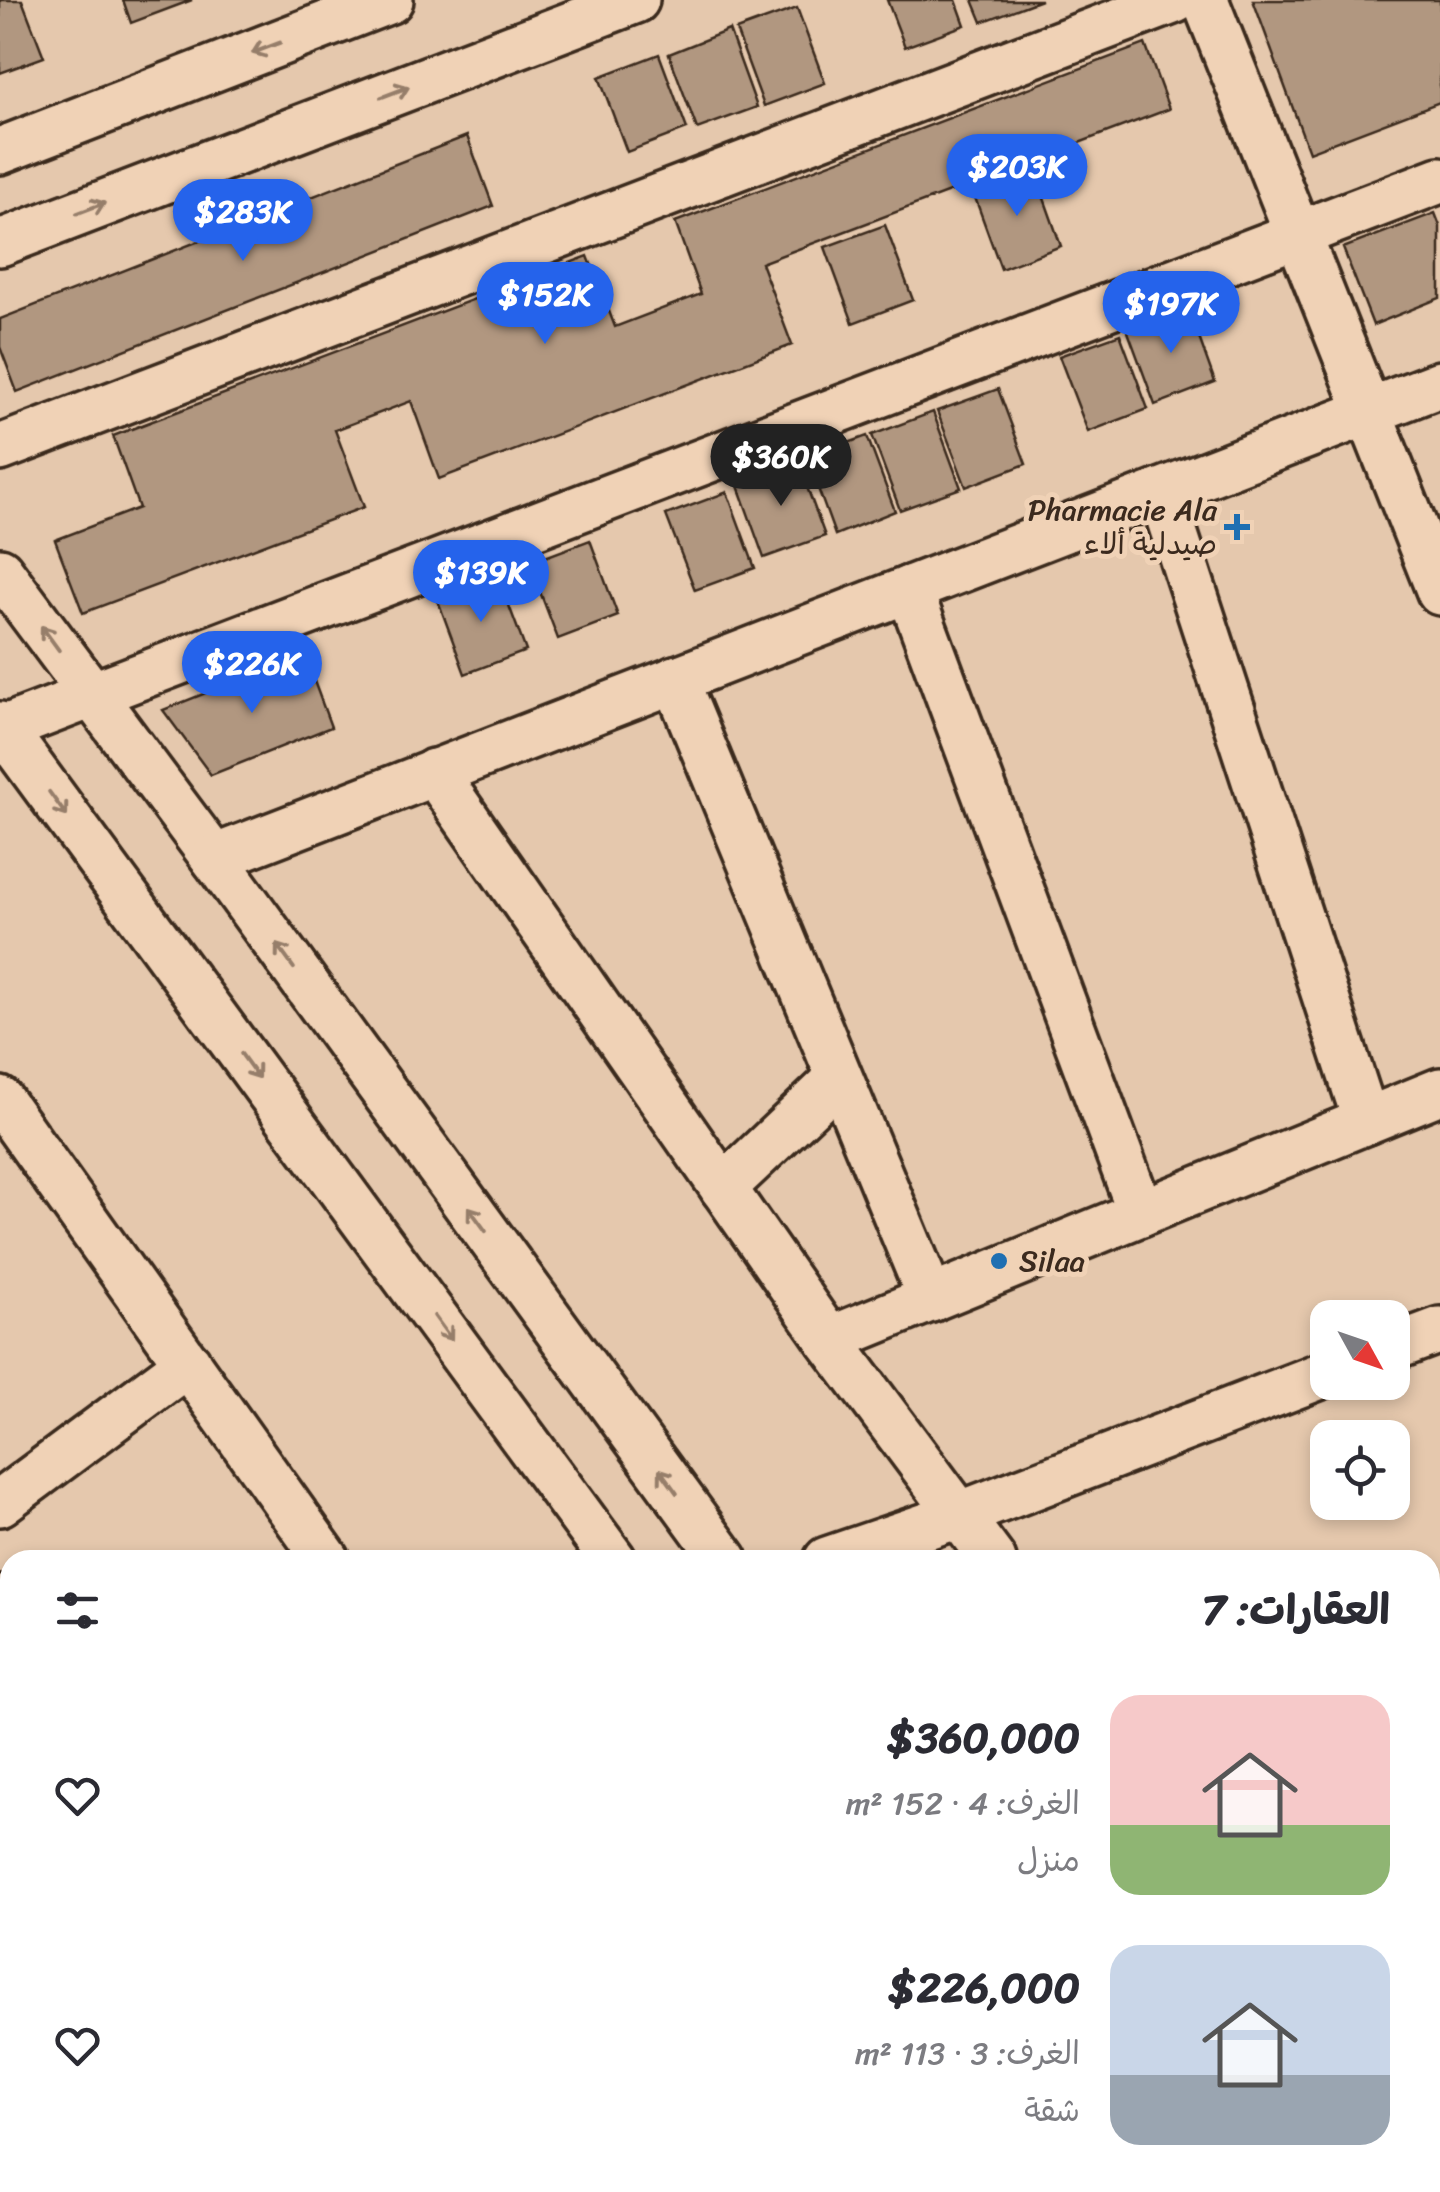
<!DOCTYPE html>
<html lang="ar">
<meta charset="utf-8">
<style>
body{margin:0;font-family:Sriracha,"Playpen Sans Arabic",sans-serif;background:#f2f2f3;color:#2b2b33;direction:rtl;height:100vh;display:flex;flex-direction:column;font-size:38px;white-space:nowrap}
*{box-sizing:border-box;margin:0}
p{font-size:32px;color:#7c7c81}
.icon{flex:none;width:55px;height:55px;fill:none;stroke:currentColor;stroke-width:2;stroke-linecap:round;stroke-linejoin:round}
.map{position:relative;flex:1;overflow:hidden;direction:ltr}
.details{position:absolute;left:0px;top:1550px;width:1440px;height:642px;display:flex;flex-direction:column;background:#fff;border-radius:30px 30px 0 0;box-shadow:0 5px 15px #0003;direction:rtl}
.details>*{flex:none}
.needle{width:65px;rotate:130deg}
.tools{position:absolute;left:1310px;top:1300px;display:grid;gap:20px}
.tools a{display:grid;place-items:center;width:100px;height:100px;border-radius:20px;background:#fff;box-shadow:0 5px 15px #0003;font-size:50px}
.price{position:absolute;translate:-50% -85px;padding:0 22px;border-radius:35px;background:#2563eb;color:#fff;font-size:32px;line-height:65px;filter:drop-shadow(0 2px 5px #0008)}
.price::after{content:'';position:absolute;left:50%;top:60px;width:30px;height:22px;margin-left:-15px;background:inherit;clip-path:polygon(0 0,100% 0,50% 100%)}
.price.active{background:#222;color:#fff}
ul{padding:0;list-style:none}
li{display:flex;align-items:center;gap:30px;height:250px;padding:0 50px}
li span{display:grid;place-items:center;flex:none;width:280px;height:200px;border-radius:30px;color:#555}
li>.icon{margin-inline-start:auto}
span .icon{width:120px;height:120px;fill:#fffc;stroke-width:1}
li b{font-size:42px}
h2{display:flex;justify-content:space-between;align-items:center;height:120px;padding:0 50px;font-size:42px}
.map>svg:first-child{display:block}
.building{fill:#b19780;stroke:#3b2a1e;stroke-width:2.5}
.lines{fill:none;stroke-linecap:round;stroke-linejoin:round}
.minor-casing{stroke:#3b2a1e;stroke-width:52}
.minor{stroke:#f0d2b6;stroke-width:45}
.oneway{stroke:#967e6a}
.poi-dot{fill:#1f6fb2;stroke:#f0d2b6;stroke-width:4}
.labels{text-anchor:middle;stroke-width:10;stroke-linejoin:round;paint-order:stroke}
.poi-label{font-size:30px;fill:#3b2a1e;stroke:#f0d2b6;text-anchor:end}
</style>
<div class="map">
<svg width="1440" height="2192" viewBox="0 0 1440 2192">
<rect width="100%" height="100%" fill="#e5c8ad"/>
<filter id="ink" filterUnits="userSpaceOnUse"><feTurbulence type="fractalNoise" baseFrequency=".01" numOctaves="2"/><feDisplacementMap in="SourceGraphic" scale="20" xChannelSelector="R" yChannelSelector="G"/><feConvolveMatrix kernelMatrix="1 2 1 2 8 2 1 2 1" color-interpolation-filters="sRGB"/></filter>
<g filter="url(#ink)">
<g class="building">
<path d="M 0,0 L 22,0 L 44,57 L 0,73 Z"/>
<path d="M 123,0 L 192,0 L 131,23 Z"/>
<path d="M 887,0 L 956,0 L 965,25 L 905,47 Z"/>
<path d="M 973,0 L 1041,0 L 982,22 Z"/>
<path d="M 1253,0 L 1440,0 L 1440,102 L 1309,152 Z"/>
<path d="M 797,8 L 825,83 L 764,106 L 736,30 Z"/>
<path d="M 729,30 L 757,107 L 697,129 L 669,54 Z"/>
<path d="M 1145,44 L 1169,109 L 761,263 L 792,345 L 439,479 L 411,401 L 335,430 L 364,507 L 83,613 L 55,540 L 139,508 L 113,436 L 588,256 L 615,327 L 701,294 L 675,222 Z"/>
<path d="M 659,54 L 687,129 L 627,152 L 599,77 Z"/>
<path d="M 467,136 L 493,206 L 17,392 L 0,347 L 0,319 Z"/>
<path d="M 1034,170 L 1061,246 L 1001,269 L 973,192 Z"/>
<path d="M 1435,213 L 1440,226 L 1440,298 L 1373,325 L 1343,248 Z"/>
<path d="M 885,225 L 913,300 L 853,323 L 825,247 Z"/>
<path d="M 1188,307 L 1215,382 L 1155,405 L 1127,329 Z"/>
<path d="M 1120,334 L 1148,409 L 1088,432 L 1059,356 Z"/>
<path d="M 998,389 L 1026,464 L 966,487 L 937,411 Z"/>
<path d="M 933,412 L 961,488 L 900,510 L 872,435 Z"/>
<path d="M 867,436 L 895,511 L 835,535 L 807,458 Z"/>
<path d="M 797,460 L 825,536 L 764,558 L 737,483 Z"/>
<path d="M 727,492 L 755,568 L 695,590 L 666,515 Z"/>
<path d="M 590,540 L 618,616 L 558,639 L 529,563 Z"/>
<path d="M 498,576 L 526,651 L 465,674 L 437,598 Z"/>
<path d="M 304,654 L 331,727 L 211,775 L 163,710 Z"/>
<path d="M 1440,1577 L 1440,1645 L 1430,1649 L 1430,1581 Z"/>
<path d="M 1440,1861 L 1440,1937 L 1431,1940 L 1430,1865 Z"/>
</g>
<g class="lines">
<defs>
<g id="minor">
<path d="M 1205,0 L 1440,592"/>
<path d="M 0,151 L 390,0"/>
<path d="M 0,243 L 636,0"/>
<path d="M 0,448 L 1175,0"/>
<path d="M 1161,492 L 1366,1121"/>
<path d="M 0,571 L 214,858 L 725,1560"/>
<path d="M 909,589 L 1141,1213"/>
<path d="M 675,679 L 931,1299"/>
<path d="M 0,725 L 613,1560"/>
<path d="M 0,730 L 1440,180"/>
<path d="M 434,772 L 829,1340 L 993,1560"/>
<path d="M 214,858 L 1440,384"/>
<path d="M 0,1100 L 327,1560"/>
<path d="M 723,1188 L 838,1079"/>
<path d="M 829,1340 L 1440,1091"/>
<path d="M 1392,1348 L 1440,1330"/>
<path d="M 0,1503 L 188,1363"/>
<path d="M 827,1560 L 959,1515 L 1328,1373"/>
<path d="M 0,1599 L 10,1612"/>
<path d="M 1430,2025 L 1440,2021"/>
<path d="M 0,2031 L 10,2050"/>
<path d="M 0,2090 L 10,2083"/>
<path d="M 1430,2151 L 1440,2164"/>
<path d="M 106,2182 L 113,2192"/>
<path d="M 380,2182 L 387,2192"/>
<path d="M 775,2182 L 782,2192"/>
<path d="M 1067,2182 L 1074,2192"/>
<path d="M 1176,2182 L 1183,2192"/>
</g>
</defs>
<use href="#minor" class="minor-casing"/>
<use href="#minor" class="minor"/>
</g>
<defs><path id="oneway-shaft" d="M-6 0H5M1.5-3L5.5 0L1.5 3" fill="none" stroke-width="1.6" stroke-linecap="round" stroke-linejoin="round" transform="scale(2.5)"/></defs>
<g class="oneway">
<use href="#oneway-shaft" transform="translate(266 48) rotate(159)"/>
<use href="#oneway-shaft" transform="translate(395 92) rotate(-21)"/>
<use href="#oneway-shaft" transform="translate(91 208) rotate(-21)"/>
<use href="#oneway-shaft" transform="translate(50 638) rotate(-126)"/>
<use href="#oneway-shaft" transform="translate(58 804) rotate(54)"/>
<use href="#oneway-shaft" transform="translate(285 956) rotate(-126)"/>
<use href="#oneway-shaft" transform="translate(250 1066) rotate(54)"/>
<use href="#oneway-shaft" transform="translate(477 1219) rotate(-126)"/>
<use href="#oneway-shaft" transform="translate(443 1328) rotate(54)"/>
<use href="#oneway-shaft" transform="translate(668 1481) rotate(-126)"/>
</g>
</g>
<g class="poi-dot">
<path d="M1232 512h10v10h10v10h-10v10h-10v-10h-10v-10h10z"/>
<circle cx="999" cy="1261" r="10"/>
</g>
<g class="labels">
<g class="poi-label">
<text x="1217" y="520">Pharmacie Ala<tspan x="1217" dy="34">صيدلية ألاء</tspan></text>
<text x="1019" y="1271" text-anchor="start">Silaa</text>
</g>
</g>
</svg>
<div class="tools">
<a><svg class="needle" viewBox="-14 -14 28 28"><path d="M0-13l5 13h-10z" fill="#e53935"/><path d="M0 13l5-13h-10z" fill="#7c7c81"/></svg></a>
<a><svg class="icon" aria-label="locate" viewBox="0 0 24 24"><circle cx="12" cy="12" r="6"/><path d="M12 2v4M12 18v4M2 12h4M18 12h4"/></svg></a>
</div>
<b class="price" style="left:1017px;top:219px">$203K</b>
<b class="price" style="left:243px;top:264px">$283K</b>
<b class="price" style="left:545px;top:347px">$152K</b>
<b class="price" style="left:1171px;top:356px">$197K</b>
<b class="price active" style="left:781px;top:509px">$360K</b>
<b class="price" style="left:481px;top:625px">$139K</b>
<b class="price" style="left:252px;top:716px">$226K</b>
<section class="details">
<h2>العقارات: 7<svg class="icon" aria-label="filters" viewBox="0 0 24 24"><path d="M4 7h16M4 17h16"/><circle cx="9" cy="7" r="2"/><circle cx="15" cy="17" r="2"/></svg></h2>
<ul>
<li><span style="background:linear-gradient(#f6c9c9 65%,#8fb573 0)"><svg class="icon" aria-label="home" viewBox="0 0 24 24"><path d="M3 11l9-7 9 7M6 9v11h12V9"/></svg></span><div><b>$360,000</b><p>الغرف: 4 · 152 m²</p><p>منزل</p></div><svg class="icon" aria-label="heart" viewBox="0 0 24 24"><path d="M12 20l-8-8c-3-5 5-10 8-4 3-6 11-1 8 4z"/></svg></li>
<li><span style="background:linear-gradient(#c9d6e8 65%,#9aa5b1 0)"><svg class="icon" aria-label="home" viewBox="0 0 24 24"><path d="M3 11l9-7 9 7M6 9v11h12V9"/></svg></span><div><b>$226,000</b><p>الغرف: 3 · 113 m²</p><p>شقة</p></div><svg class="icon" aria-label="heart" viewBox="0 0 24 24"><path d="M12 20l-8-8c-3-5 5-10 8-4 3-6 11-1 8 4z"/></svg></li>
</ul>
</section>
</div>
